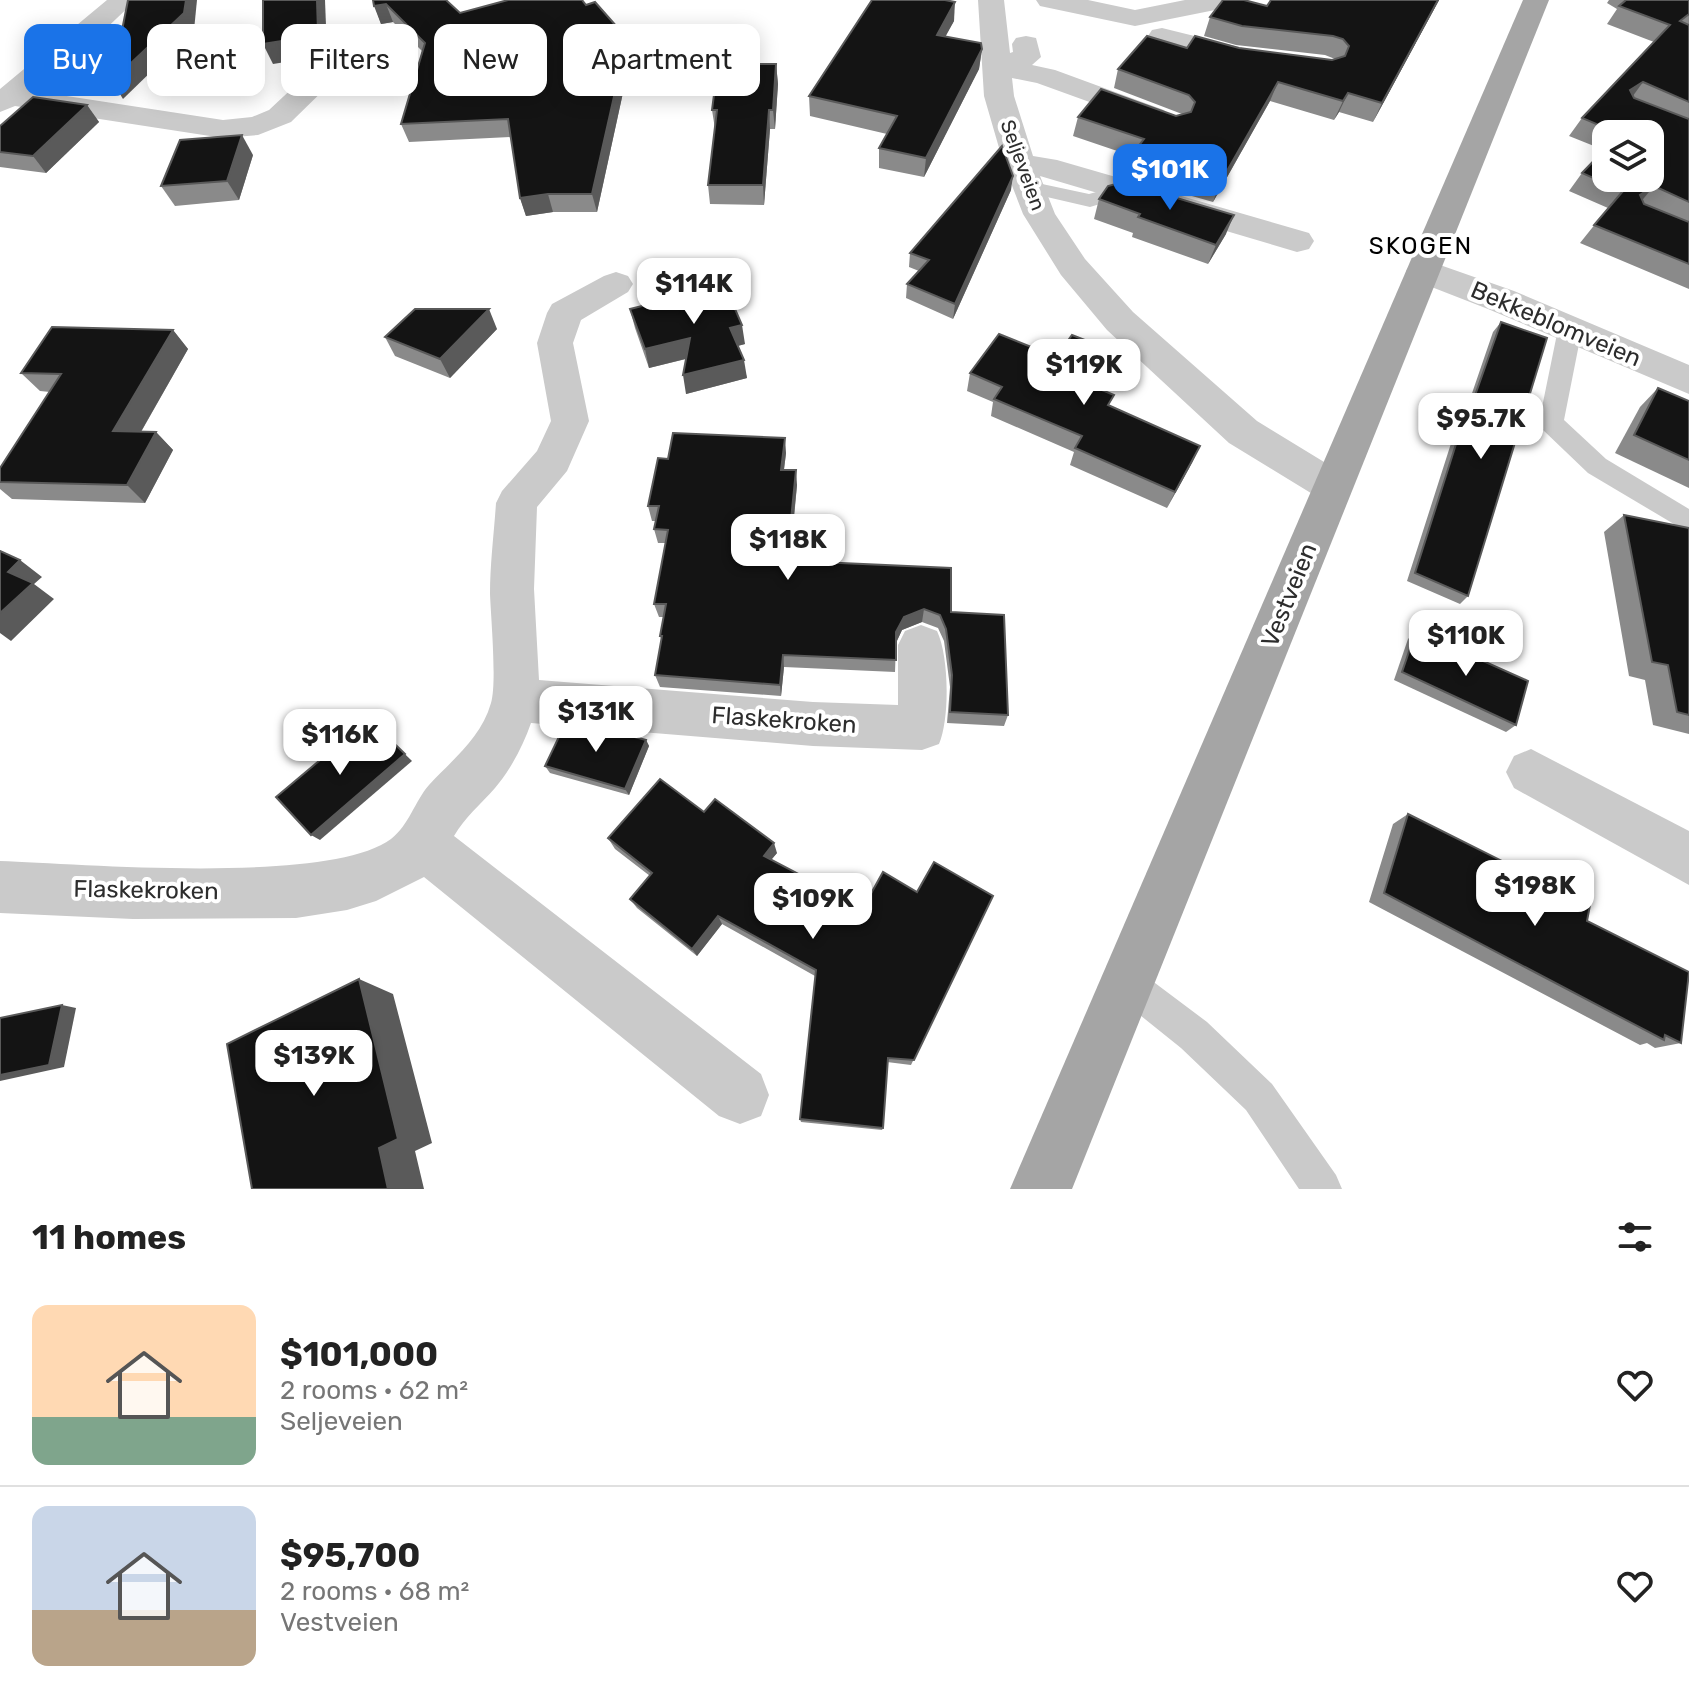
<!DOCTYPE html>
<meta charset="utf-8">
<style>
body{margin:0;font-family:Rubik,sans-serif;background:#f6f6f6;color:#222;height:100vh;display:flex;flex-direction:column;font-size:30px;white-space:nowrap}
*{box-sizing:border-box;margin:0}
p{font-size:26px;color:#767676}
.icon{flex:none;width:44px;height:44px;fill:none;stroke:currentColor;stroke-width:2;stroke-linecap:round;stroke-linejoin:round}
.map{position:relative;height:1189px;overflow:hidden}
.details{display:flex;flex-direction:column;background:#fff;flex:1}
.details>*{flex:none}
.guide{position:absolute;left:24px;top:24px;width:800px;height:72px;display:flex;gap:16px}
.controls{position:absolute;left:1592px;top:120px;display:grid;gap:16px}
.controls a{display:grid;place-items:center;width:72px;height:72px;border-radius:16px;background:#fff;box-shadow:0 4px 20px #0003;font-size:40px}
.price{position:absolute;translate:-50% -68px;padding:0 18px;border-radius:16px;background:#fff;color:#222;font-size:26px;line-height:52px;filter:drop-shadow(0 2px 4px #0008)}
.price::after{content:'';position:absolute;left:50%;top:48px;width:24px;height:18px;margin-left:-12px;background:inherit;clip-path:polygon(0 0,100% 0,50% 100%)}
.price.selected{background:#1a73e8;color:#fff}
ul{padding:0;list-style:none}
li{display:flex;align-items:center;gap:24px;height:200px;padding:0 32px}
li+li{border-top:2px solid #e0e0e0}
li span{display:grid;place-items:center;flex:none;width:224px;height:160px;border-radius:16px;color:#555}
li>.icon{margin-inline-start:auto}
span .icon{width:96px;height:96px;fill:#fffc;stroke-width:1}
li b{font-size:34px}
h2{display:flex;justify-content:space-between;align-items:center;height:96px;padding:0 32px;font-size:34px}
.pill{padding:0 28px;border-radius:16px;background:#fff;box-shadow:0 4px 20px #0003;font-size:28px;line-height:72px}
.pill.selected{background:#1a73e8;color:#fff}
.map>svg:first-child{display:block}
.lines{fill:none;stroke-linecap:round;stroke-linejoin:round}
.lane{fill:#cacaca;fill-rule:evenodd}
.street{fill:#cacaca;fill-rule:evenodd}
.primary{fill:#a5a5a5;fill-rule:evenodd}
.wall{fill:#8a8a8a;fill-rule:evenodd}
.shaded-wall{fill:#5a5a5a}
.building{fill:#141414;stroke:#5a5a5a;stroke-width:2}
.labels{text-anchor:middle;stroke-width:8;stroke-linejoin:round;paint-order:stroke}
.far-street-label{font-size:20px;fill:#2d2d2d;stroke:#fff}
.far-quarter-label{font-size:24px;letter-spacing:2px;fill:#000;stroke:#fff}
.street-label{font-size:24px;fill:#2d2d2d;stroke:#fff}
</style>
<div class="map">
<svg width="1689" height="1189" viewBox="0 0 1689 1189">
<rect width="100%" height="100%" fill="#fff"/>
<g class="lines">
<g class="lane">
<path d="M 1028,181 L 1089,194 L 1126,184 L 1136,190 L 1133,194 L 1090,207 L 1021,191 L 1018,187 Z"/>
<path d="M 1570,321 L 1578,323 L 1582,329 L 1564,420 L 1606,459 L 1689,509 L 1689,533 L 1588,473 L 1542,429 L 1539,422 L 1558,329 L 1562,323 Z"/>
<path d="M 1127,965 L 1139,971 L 1207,1022 L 1272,1084 L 1336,1175 L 1342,1189 L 1299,1189 L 1246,1110 L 1181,1048 L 1115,995 L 1109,983 L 1115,971 Z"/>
</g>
<g class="street">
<path d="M 107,0 L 136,0 L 77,56 L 34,91 L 223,120 L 252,117 L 269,110 L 359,26 L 369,24 L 379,26 L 383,32 L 291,122 L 258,135 L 223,138 L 15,106 L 0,112 L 0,89 Z"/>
<path d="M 978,0 L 1004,0 L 1010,53 L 1013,52 L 1012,44 L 1016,38 L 1026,36 L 1036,38 L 1041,57 L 1032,65 L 1055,70 L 1164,110 L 1168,116 L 1164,122 L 1153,125 L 1037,83 L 1012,78 L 1014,96 L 1033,156 L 1057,160 L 1309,233 L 1314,241 L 1309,249 L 1297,252 L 1040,176 L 1055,214 L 1085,259 L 1133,312 L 1257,421 L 1347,476 L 1353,487 L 1347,498 L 1333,503 L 1319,498 L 1229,443 L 1107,330 L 1061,275 L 1023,214 L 1004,165 L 984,96 Z"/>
<path d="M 1036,0 L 1088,0 L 1135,10 L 1185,0 L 1239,0 L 1235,6 L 1135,26 L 1040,6 Z"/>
<path d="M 1162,28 L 1259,52 L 1263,58 L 1259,64 L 1249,67 L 1152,42 L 1148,36 L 1152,30 Z"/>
<path d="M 1423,259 L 1514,291 L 1689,365 L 1689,394 L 1488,309 L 1411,279 L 1406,271 L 1411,263 Z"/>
<path d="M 616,272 L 628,276 L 633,284 L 628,292 L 581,320 L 573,343 L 589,421 L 567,471 L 537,507 L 534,589 L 539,680 L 813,702 L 898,705 L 898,645 L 905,631 L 921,625 L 937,631 C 949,656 950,718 939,744 L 922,750 L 813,746 L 531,723 C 523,746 511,769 495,788 C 480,805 465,817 454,836 L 761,1074 L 769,1095 L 761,1116 L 740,1124 L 719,1116 L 424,877 L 376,901 L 347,910 L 296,918 L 133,919 L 0,913 L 0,861 C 82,864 329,885 391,839 C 409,825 415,801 429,785 C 453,759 481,738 491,703 C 497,683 491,619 490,594 C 490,564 494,533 496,503 L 502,491 L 537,451 L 551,421 L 537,343 L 547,313 L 552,304 L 604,276 Z"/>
<path d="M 1531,749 L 1689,831 L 1689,885 L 1514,788 L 1506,772 L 1514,756 Z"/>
</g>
<path class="primary" d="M 1523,0 L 1549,0 L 1072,1189 L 1010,1189 Z"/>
</g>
<g class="wall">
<path d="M 373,0 L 460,13 L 586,5 L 655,70 L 658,88 L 624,88 L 597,212 L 553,212 L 526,216 L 520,198 L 511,137 L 409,142 L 401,124 L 422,51 L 393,22 L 381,24 Z"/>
<path d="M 1439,0 L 1373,122 L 1339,112 L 1334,120 L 1270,101 L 1213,202 L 1125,177 L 1132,156 L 1073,136 L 1078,117 L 1176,116 L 1182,114 L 1114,88 L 1118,69 L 1187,48 L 1239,48 L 1332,60 L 1335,59 L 1325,55 L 1236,45 L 1204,36 L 1210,17 L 1267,6 Z"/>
<path d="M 1609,0 L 1689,0 L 1689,289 L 1580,243 L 1608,208 L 1569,191 L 1582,173 L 1604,150 L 1569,136 L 1582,118 L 1654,42 L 1607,24 L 1617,9 L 1607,3 ZM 1606,134 L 1650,134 L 1606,178 Z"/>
<path d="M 951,1 L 954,21 L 945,36 L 982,49 L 979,69 L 924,177 L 879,168 L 879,148 L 887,134 L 810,116 L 809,96 Z"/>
<path d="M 776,64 L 778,84 L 775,129 L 770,129 L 764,205 L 710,204 L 708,185 L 715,129 L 712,110 Z"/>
<path d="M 87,105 L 99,122 L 46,173 L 0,167 L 0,126 Z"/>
<path d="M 253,155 L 239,200 L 175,206 L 161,186 Z"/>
<path d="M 1011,190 L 953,319 L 906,298 L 907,284 L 919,271 L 909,267 L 910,253 Z"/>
<path d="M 1099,199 L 1226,234 L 1208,264 L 1132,237 L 1133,233 L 1094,219 Z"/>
<path d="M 713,289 L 745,344 L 738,346 L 747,378 L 686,394 L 686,359 L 649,368 L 635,328 L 630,309 Z"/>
<path d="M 1501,322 L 1468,596 L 1460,604 L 1407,581 L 1462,409 L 1469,402 L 1493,332 Z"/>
<path d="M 497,329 L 450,378 L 395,356 L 385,337 Z"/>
<path d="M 173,330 L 188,349 L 141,432 L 156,432 L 173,450 L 145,503 L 12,499 L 0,489 L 0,468 L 50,392 L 40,391 L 21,373 Z"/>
<path d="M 1056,357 L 1107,369 L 1095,387 L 1110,406 L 1200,446 L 1167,508 L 1070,465 L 1074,452 L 991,416 L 993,402 L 967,391 L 970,373 Z"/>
<path d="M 1658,388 L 1689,401 L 1689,488 L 1615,453 L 1640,407 Z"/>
<path d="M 786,453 L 784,470 L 797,485 L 793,530 L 800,531 L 801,544 L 799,561 L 951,612 L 1008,715 L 1004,726 L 947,723 L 950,687 L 944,641 L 938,628 L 922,622 L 902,630 L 896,643 L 895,672 L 784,667 L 781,696 L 660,687 L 655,675 L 662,641 L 660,636 L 664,617 L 659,617 L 654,604 L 666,543 L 658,543 L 654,529 L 656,521 L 652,521 L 648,506 L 668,459 Z"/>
<path d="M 1624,515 L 1689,528 L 1689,734 L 1653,725 L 1645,680 L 1629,676 L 1604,532 Z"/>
<path d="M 1416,631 L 1516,725 L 1506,732 L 1394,680 L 1408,639 Z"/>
<path d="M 646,740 L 649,746 L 629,795 L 550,773 L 545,766 Z"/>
<path d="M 704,812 L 777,853 L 771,860 L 863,908 L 917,892 L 993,896 L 911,1065 L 887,1062 L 883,1128 L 882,1130 L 801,1122 L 800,1119 L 815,976 L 722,924 L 697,956 L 637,908 L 630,899 L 650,876 L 615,849 L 608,838 Z"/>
<path d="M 1408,814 L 1587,921 L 1681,1043 L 1655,1048 L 1647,1043 L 1640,1045 L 1369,902 L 1393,824 Z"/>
</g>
<g class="shaded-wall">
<path d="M 186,0 L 197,0 L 194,30 L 123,99 L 112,81 Z"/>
<path d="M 317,0 L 325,0 L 327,52 L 323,56 L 273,64 L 263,44 Z"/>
<path d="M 1438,0 L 1439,0 L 1373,122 L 1382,103 Z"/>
<path d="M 955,2 L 954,21 L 936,54 L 937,35 Z"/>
<path d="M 386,4 L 393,22 L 381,24 L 374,6 Z"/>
<path d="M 982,49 L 979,69 L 924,177 L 926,158 Z"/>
<path d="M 776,64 L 778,84 L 775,129 L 773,110 Z"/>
<path d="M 620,70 L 624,88 L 597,212 L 592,194 Z"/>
<path d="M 1278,82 L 1270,101 L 1213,202 L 1220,183 Z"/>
<path d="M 1643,82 L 1630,100 L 1630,90 Z"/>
<path d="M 1348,93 L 1339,112 L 1334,120 L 1343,101 Z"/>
<path d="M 87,105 L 99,122 L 46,173 L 33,156 Z"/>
<path d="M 769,110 L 770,129 L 764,205 L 763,185 Z"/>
<path d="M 242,135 L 253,155 L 239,200 L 227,181 Z"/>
<path d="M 1013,176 L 1011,190 L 953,319 L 955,304 Z"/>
<path d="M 1654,186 L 1639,204 L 1640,195 Z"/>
<path d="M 548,194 L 553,212 L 526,216 L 520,198 Z"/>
<path d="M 1234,215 L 1226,234 L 1208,264 L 1216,245 Z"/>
<path d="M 489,309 L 497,329 L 450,378 L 440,359 Z"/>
<path d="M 742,325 L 745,344 L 733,347 L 730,328 Z"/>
<path d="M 173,330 L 188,349 L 131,449 L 113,431 Z"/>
<path d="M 690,338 L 693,357 L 649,368 L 645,349 Z"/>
<path d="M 1113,351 L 1107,369 L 1085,403 L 1090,385 Z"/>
<path d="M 744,360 L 747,378 L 686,394 L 683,375 Z"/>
<path d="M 156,432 L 173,450 L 145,503 L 127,485 Z"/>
<path d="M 785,438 L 786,453 L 782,484 L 781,470 Z"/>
<path d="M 1200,446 L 1192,463 L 1167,508 L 1175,492 Z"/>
<path d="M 796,470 L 797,485 L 791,544 L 790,530 Z"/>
<path d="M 800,531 L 801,544 L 798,574 L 797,561 Z"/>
<path d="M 20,560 L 42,577 L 34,584 L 54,599 L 11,641 L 0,633 L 0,613 L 8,572 Z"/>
<path d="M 924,609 L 922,622 L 902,630 L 895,645 L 896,632 L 904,617 Z"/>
<path d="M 783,655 L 784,667 L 781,696 L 780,685 Z"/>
<path d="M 369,719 L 412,761 L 320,840 L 311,835 Z"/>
<path d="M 646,740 L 649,746 L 629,795 L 625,789 Z"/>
<path d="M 774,843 L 777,853 L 766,866 L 764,856 Z"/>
<path d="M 718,916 L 722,924 L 697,956 L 692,949 Z"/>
<path d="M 359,979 L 393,994 L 432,1143 L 415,1151 L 424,1189 L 388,1189 L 379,1148 Z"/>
<path d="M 62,1005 L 76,1008 L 64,1067 L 0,1081 L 0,1075 Z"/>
</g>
<g class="building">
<path d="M 128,0 L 186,0 L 184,13 L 112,81 Z"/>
<path d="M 263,0 L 317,0 L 318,32 L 313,36 L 263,44 Z"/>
<path d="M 373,0 L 446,0 L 460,13 L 508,0 L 582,0 L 586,5 L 595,2 L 655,70 L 620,70 L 592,194 L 548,194 L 520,198 L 508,119 L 401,124 L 425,43 L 386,4 L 374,6 Z"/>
<path d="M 872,0 L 945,0 L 955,2 L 937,35 L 981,43 L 982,49 L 926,158 L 879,148 L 897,116 L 809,96 Z"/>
<path d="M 1223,0 L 1244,0 L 1267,6 L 1271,0 L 1438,0 L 1382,103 L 1348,93 L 1343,101 L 1278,82 L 1220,183 L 1130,157 L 1144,139 L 1078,117 L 1101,89 L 1176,116 L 1191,112 L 1195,102 L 1189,95 L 1118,69 L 1147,36 L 1187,48 L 1195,36 L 1239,48 L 1332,60 L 1345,56 L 1349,46 L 1343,39 L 1333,36 L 1242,26 L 1210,17 Z"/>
<path d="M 1626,0 L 1689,0 L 1689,14 L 1680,21 L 1689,25 L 1689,102 L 1643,82 L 1630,90 L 1634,98 L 1689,119 L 1689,202 L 1654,186 L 1640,195 L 1644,204 L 1689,222 L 1689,264 L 1594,225 L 1623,191 L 1582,173 L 1606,148 L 1606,178 L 1650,178 L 1650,134 L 1620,134 L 1582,118 L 1670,25 L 1619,6 Z"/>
<path d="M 718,64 L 776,64 L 773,110 L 769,110 L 763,185 L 708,185 L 717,110 L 712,110 Z"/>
<path d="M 33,97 L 87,105 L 33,156 L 0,152 L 0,126 Z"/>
<path d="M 242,135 L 227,181 L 161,186 L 180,140 Z"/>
<path d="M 1002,146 L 1013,176 L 955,304 L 907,284 L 929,260 L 910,253 Z"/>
<path d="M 1123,182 L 1234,215 L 1216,245 L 1138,217 L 1140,214 L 1099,199 L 1108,186 Z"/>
<path d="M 704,267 L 713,289 L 725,286 L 742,325 L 730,328 L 744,360 L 683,375 L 690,338 L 645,349 L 630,309 L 699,292 Z"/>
<path d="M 415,309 L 489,309 L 440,359 L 385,337 Z"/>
<path d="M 1501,322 L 1547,338 L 1468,596 L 1415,573 L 1470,400 L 1473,401 Z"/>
<path d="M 52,327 L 173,330 L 113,431 L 156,432 L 127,485 L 0,482 L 0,468 L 61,374 L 21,373 Z"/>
<path d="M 999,334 L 1056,357 L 1072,335 L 1113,351 L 1090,385 L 1114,395 L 1108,405 L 1200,446 L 1175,492 L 1075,448 L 1082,436 L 994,399 L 1002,387 L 970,373 Z"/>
<path d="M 1658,388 L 1689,401 L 1689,460 L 1634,435 Z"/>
<path d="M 673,433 L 785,438 L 781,470 L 796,470 L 790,530 L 800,531 L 797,561 L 951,568 L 951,612 L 1004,615 L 1008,715 L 950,712 L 952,675 L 946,629 L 940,615 L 924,609 L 904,617 L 896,632 L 896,660 L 783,655 L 780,685 L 655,675 L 662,636 L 660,636 L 666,604 L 654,604 L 668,530 L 654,529 L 659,506 L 648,506 L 658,458 L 668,459 Z"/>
<path d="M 1624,515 L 1689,528 L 1689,715 L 1677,712 L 1668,665 L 1652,662 Z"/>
<path d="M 0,551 L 20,560 L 8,572 L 33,583 L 0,613 Z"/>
<path d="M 1416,631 L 1528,681 L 1516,725 L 1402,672 Z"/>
<path d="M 369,719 L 405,754 L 311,835 L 276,797 Z"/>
<path d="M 566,722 L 585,724 L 646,740 L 625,789 L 545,766 Z"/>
<path d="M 660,779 L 704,812 L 715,799 L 774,843 L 764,856 L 863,908 L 883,872 L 917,892 L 934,862 L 993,896 L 914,1060 L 888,1058 L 883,1128 L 800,1119 L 816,970 L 718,916 L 692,949 L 630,899 L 652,873 L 608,838 Z"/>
<path d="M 1408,814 L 1590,905 L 1587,921 L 1689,972 L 1681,1043 L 1665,1035 L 1664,1040 L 1384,893 Z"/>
<path d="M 359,979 L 398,1139 L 379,1148 L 388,1189 L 252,1189 L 227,1044 Z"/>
<path d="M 62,1005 L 49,1065 L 0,1075 L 0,1018 Z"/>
</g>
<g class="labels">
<g class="far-street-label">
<text transform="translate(1023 165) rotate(70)" y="7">Seljeveien</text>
</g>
<g class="far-quarter-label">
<text x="1421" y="254">SKOGEN</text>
</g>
<g class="street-label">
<text transform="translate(1556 324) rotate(23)" y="8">Bekkeblomveien</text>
<text transform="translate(1289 595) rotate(-68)" y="8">Vestveien</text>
<text transform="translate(784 720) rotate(4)" y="8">Flaskekroken</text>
<text transform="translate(146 890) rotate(1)" y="8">Flaskekroken</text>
</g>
</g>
</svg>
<div class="controls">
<a><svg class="icon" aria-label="layers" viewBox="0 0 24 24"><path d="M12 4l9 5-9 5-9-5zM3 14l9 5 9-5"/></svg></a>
</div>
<b class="price selected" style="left:1170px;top:212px">$101K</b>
<b class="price" style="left:694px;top:326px">$114K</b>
<b class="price" style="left:1084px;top:407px">$119K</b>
<b class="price" style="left:1481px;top:461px">$95.7K</b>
<b class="price" style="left:788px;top:582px">$118K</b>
<b class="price" style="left:1466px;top:678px">$110K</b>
<b class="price" style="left:596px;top:754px">$131K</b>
<b class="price" style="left:340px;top:777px">$116K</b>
<b class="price" style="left:1535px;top:928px">$198K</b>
<b class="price" style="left:813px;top:941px">$109K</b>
<b class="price" style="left:314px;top:1098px">$139K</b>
<div class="guide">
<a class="pill selected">Buy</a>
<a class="pill">Rent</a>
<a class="pill">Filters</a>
<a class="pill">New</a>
<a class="pill">Apartment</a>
</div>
</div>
<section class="details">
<h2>11 homes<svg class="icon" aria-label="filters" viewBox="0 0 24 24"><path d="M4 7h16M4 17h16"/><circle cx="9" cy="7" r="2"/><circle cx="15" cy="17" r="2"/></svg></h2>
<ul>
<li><span style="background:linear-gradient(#ffd9b3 70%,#7fa58c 0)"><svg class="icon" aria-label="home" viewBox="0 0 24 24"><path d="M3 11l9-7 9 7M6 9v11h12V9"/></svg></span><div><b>$101,000</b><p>2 rooms · 62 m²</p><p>Seljeveien</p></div><svg class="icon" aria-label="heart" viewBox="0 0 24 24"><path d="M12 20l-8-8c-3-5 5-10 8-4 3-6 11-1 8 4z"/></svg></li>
<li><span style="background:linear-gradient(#c9d6e8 65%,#b9a48a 0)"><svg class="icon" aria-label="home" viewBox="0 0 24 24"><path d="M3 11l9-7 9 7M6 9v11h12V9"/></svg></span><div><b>$95,700</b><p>2 rooms · 68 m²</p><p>Vestveien</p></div><svg class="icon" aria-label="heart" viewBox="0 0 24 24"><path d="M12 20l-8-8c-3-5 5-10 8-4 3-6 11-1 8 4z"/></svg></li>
</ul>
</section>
